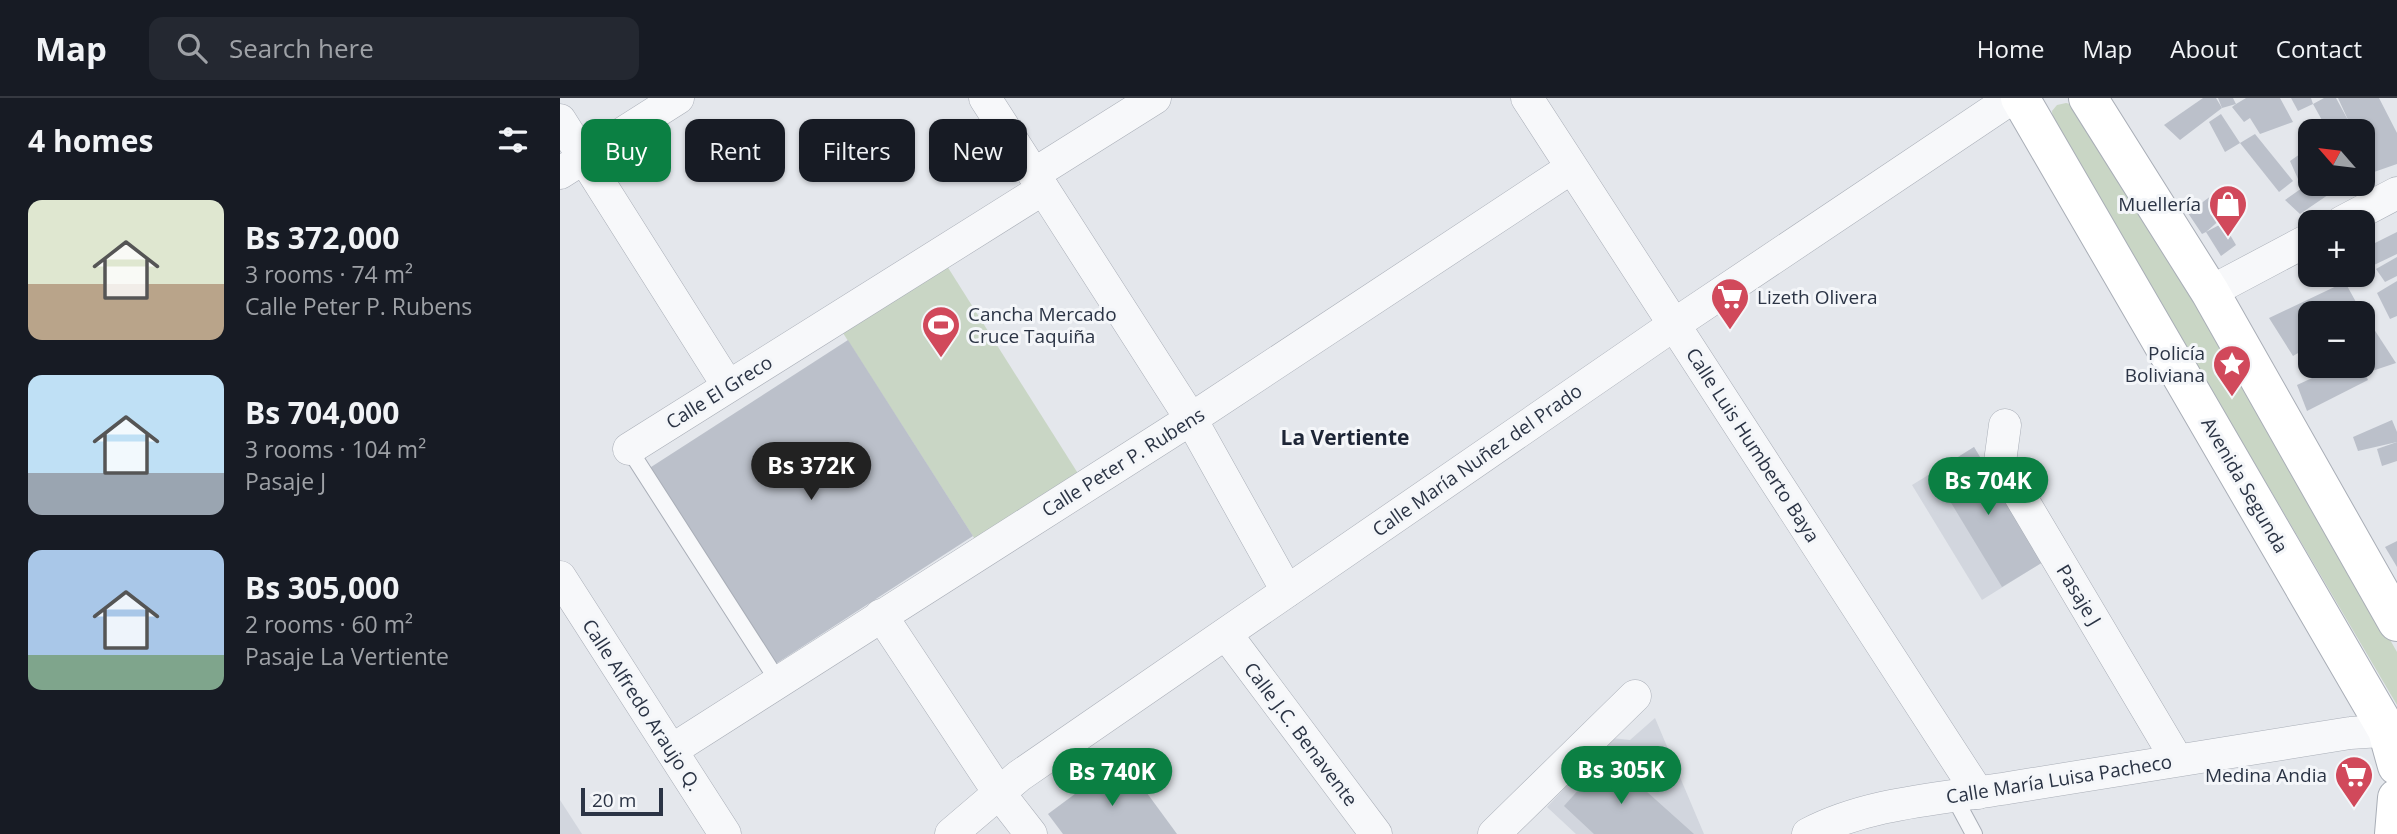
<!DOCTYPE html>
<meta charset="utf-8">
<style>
body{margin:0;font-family:"Open Sans",sans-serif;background:#242831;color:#f1f3f6;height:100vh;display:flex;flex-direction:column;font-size:26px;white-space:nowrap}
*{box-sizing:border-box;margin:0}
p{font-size:23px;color:#9ea1a6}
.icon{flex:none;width:38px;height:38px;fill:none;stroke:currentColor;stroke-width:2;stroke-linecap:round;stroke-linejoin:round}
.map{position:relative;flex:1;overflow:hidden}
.details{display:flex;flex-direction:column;background:#171b24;width:560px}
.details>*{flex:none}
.hud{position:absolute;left:21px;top:21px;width:665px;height:63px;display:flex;gap:14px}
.needle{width:46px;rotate:298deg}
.buttons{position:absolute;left:1738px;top:21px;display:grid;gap:14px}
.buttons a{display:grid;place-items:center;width:77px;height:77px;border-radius:14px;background:#171b24;box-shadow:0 2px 5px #0004;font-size:35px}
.scale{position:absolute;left:21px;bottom:18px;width:82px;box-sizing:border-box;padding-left:7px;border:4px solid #2b3445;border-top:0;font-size:19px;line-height:24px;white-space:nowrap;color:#2b3445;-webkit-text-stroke:5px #f4f6f9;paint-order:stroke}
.price{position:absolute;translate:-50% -60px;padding:0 16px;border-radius:24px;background:#0b8043;color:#fff;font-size:23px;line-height:46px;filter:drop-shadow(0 2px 4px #0008)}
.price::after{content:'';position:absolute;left:50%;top:42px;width:21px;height:16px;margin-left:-10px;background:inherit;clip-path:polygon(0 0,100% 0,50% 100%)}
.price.selected{background:#222;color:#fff}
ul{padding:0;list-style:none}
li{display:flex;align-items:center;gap:21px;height:175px;padding:0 28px}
li span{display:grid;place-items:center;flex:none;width:196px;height:140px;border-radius:14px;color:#555}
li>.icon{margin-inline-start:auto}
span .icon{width:84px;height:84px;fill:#fffc;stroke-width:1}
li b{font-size:30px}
h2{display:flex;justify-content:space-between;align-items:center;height:84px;padding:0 28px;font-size:30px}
.pill{padding:0 24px;border-radius:14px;background:#171b24;box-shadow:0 2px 5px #0004;font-size:24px;line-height:63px}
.pill.selected{background:#0b8043;color:#fff}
header{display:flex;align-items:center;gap:42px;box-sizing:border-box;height:98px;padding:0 35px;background:#171b24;border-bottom:2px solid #363941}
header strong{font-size:33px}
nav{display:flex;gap:38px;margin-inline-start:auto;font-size:24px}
.search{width:490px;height:63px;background:#242831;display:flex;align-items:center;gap:18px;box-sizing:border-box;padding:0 24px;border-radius:14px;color:#9ea1a6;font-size:26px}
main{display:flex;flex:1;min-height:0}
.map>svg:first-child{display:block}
.built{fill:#d2d6de}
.green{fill:#c9d6c5}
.building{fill:#bbc0ca}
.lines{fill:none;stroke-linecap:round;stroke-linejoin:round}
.service-casing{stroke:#a9aeb7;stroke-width:18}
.minor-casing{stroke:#a9aeb7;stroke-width:33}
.secondary-casing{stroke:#a9aeb7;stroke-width:40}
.service{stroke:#f7f8fa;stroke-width:16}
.minor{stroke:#f7f8fa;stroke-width:32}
.secondary{stroke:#fff;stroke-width:38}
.labels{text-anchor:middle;stroke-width:6;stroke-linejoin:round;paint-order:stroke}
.poi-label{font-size:19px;fill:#2b3445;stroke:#f4f6f9;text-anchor:end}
.street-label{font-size:19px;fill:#2b3445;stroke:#f4f6f9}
.neighbourhood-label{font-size:21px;font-weight:bold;fill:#1d2536;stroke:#f4f6f9}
</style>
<header>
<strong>Map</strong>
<div class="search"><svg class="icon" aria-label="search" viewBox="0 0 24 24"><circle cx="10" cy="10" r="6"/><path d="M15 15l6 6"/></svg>Search here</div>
<nav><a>Home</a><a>Map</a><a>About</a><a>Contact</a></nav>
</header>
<main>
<section class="details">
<h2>4 homes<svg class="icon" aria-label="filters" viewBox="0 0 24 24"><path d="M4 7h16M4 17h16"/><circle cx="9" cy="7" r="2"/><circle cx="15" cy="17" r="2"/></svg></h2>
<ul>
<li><span style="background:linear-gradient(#dfe7d0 60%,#b9a48a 0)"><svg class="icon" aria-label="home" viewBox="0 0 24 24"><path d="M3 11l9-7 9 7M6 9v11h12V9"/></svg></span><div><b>Bs 372,000</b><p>3 rooms · 74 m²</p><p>Calle Peter P. Rubens</p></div></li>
<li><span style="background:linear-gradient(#bfe0f5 70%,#9aa5b1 0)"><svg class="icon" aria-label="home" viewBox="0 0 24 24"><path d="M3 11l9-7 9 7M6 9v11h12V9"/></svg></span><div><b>Bs 704,000</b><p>3 rooms · 104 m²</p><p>Pasaje J</p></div></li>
<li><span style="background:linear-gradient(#a9c7e8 75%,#7fa58c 0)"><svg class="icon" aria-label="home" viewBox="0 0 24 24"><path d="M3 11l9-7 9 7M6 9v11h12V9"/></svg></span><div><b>Bs 305,000</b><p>2 rooms · 60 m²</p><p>Pasaje La Vertiente</p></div></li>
</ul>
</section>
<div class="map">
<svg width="1837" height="736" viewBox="0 0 1837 736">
<rect width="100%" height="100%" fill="#e4e7ec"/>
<g class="built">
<path d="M 1414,349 L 1483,464 L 1422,502 L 1352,387 Z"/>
<path d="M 1095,620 L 1144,736 L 1016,736 L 987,709 L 1052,640 L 1070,642 Z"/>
<path d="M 0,702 L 22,736 L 0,736 Z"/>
</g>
<g class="green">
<path d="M 1506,5 L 1515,7 L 1632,195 L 1837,554 L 1837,607 L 1493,23 L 1492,13 L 1497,7 Z"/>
<path d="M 387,168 L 519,377 L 416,443 L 283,235 Z"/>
</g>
<g class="building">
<path d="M 1643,0 L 1656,0 L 1662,10 L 1620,42 L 1604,27 Z"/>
<path d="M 1658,0 L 1673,0 L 1676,6 L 1686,0 L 1720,0 L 1733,24 L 1700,36 L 1690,20 L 1684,24 L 1672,9 L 1676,6 L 1662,10 Z"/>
<path d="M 1731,0 L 1751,0 L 1753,6 L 1738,13 Z"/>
<path d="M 1764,0 L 1776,0 L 1789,24 L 1778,0 L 1819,0 L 1837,35 L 1837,66 L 1814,74 L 1806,57 L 1802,59 L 1802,33 L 1768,33 L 1753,6 Z"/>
<path d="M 1661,16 L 1680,45 L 1665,54 L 1649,24 Z"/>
<path d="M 1695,36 L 1733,83 L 1719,94 L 1680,45 Z"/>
<path d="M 1750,49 L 1750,86 L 1784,86 L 1740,116 L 1725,102 L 1742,90 L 1730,63 Z"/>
<path d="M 1659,92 L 1675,114 L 1662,120 L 1646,134 L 1663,125 L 1676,147 L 1661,158 L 1646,134 L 1642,136 L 1628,115 Z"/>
<path d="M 1837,134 L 1837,156 L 1814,167 L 1807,149 Z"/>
<path d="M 1837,159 L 1837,178 L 1825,184 L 1816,171 Z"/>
<path d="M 1837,183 L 1837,218 L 1830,221 L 1817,195 Z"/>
<path d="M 1785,184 L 1802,215 L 1750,215 L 1750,248 L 1733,258 L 1709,220 Z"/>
<path d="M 1810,225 L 1836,265 L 1812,273 L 1802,254 L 1802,228 Z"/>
<path d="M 288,242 L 413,438 L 214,567 L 88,371 Z"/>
<path d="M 1778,268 L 1802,268 L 1808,282 L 1747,313 L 1737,287 Z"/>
<path d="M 1832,322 L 1837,334 L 1837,344 L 1798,353 L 1793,339 Z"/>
<path d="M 1837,344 L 1837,363 L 1822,368 L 1817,351 Z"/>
<path d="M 1414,349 L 1483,464 L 1442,489 L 1373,375 Z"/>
<path d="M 1837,443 L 1837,469 L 1825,449 Z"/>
<path d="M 1048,659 L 1134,736 L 1034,736 L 1004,708 Z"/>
<path d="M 562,661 L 617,736 L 503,736 L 488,716 Z"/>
</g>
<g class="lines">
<defs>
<g id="service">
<path d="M 69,351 L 218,583"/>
<path d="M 1393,697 L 1414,736"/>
</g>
<g id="minor">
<path d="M 425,0 L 631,321 L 727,493"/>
<path d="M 967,0 L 1418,695"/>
<path d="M 0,22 L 168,288"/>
<path d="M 0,75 L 118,0"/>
<path d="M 474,76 L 595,0"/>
<path d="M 1782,124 L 1837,95"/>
<path d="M 1650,194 L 1750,141"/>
<path d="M 1445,327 L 1440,364 L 1617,662"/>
<path d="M 69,351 L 483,91"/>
<path d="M 0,479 L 165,736"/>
<path d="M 321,517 L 439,695 L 471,736"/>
<path d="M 666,536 L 816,736"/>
<path d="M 112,652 L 631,321 L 1011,70"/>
<path d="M 391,736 L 459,678 L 1115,226 L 1452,0"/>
<path d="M 934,736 L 1075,598"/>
<path d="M 1248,736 C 1309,704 1381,701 1448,690 C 1562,671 1676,653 1790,635 L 1837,632"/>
</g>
<g id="secondary">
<path d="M 1460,0 L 1827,632 L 1837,668"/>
<path d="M 1528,0 L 1650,194 L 1837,524"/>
<path d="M 1834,736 L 1837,700"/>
</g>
</defs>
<use href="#service" class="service-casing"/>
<use href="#minor" class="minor-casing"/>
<use href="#secondary" class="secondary-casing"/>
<use href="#service" class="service"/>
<use href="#minor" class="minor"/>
<use href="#secondary" class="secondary"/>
</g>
<defs>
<symbol id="shop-pin" viewBox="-11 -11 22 30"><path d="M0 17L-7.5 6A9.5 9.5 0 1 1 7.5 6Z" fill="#d1495b" stroke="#f4f6f9"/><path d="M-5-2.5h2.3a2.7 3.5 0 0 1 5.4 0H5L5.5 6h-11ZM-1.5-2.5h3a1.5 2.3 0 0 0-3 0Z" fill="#fff"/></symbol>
<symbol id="supermarket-pin" viewBox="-11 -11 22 30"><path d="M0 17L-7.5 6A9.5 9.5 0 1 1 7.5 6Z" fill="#d1495b" stroke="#f4f6f9"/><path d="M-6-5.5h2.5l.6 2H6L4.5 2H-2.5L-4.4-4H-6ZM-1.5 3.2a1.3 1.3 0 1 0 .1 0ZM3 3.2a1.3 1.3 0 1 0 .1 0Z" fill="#fff"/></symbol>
<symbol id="stadium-pin" viewBox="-11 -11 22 30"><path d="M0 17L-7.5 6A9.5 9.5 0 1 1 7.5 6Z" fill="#d1495b" stroke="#f4f6f9"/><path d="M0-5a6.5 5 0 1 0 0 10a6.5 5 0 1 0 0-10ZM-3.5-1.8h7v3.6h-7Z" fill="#fff"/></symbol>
<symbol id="sight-pin" viewBox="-11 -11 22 30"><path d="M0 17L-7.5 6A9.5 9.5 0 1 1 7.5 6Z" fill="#d1495b" stroke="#f4f6f9"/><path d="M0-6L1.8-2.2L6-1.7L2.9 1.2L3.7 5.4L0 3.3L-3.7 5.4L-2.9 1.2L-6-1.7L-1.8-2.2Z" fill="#fff"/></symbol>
</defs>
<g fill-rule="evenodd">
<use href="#shop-pin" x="1646" y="84" width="44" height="60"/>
<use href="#supermarket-pin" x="1148" y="177" width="44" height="60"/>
<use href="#stadium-pin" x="359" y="205" width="44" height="60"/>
<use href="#sight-pin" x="1650" y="244" width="44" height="60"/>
<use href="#supermarket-pin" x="1772" y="655" width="44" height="60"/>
</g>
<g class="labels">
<g class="poi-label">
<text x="1641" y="113">Muellería</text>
<text x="1197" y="206" text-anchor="start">Lizeth Olivera</text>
<text x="408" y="223" text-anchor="start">Cancha Mercado<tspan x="408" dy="22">Cruce Taquiña</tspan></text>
<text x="1645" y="262">Policía<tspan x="1645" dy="22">Boliviana</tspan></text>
<text x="1767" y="684">Medina Andia</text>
</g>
<g class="street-label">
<text transform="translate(159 294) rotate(-32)" y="7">Calle El Greco</text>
<text transform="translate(1193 347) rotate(57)" y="7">Calle Luis Humberto Baya</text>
<text transform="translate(917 362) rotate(-35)" y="7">Calle María Nuñez del Prado</text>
<text transform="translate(563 364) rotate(-32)" y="7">Calle Peter P. Rubens</text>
<text transform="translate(1685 387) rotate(60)" y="7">Avenida Segunda</text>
<text transform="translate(1519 497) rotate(59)" y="7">Pasaje J</text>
<text transform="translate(82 607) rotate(57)" y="7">Calle Alfredo Araujo Q.</text>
<text transform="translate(741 636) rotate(53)" y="7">Calle J.C. Benavente</text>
<text transform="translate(1499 681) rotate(-9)" y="7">Calle María Luisa Pacheco</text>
</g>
<g class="neighbourhood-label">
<text x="785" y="347">La Vertiente</text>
</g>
</g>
</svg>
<div class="buttons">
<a><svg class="needle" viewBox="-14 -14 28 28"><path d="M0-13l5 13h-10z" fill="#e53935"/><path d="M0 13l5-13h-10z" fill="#9ea1a6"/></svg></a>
<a>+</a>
<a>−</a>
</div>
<div class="scale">20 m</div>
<b class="price selected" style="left:251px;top:404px">Bs 372K</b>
<b class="price" style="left:1428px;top:419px">Bs 704K</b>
<b class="price" style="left:1061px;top:708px">Bs 305K</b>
<b class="price" style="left:552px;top:710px">Bs 740K</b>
<div class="hud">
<a class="pill selected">Buy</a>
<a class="pill">Rent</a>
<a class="pill">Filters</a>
<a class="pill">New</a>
</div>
</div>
</main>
